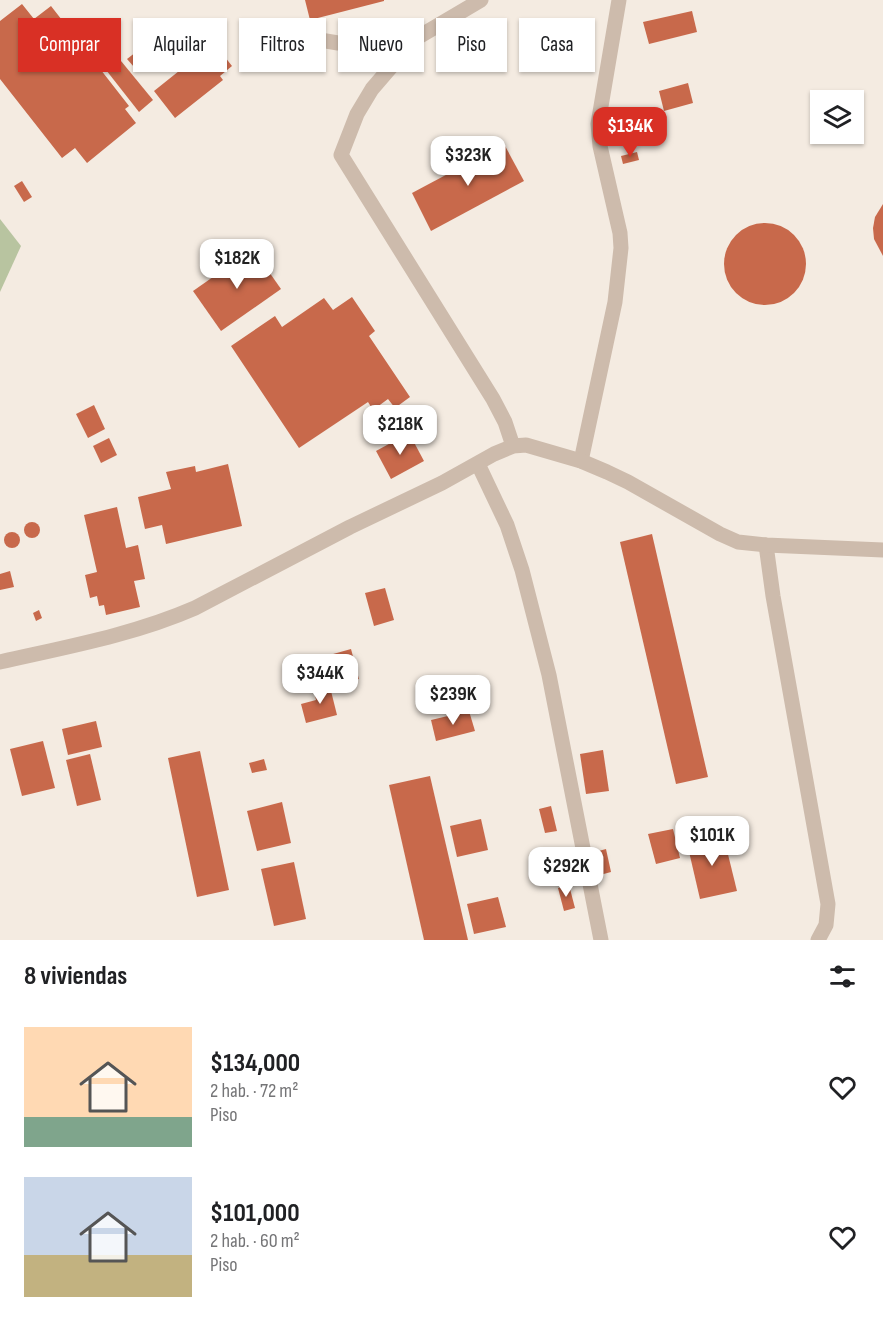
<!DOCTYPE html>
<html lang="es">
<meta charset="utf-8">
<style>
body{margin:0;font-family:"Sofia Sans Condensed",sans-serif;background:#f2f2f2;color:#202124;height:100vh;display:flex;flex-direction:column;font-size:22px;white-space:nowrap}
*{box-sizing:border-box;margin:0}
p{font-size:20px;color:#757577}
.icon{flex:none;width:33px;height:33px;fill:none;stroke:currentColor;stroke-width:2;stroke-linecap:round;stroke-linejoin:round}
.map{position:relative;height:940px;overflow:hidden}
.drawer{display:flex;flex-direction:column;background:#fff;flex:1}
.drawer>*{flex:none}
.banner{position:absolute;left:18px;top:18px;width:848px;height:54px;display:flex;gap:12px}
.fabs{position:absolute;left:810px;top:90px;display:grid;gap:12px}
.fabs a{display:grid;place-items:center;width:54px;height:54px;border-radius:0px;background:#fff;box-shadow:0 2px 4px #0004;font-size:30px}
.price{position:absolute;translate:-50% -51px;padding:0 14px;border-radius:12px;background:#fff;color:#222;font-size:20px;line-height:39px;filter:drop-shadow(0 2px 3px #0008)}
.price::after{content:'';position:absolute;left:50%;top:36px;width:18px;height:14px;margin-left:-9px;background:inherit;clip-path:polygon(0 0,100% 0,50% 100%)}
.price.selected{background:#d93025;color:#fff}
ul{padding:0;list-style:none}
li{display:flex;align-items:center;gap:18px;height:150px;padding:0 24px}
li span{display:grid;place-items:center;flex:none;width:168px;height:120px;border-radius:0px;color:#555}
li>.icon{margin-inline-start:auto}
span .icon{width:72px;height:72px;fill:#fffc;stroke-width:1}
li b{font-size:26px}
h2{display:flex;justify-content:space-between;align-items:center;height:72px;padding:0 24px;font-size:26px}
.tag{padding:0 21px;border-radius:0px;background:#fff;box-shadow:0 2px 4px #0004;font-size:21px;line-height:54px}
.tag.selected{background:#d93025;color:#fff}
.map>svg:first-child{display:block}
.green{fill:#b8c4a0}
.building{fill:#c8694b}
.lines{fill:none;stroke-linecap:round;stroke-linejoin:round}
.minor{stroke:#cdbbac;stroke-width:15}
</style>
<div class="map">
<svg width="883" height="940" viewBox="0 0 883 940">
<rect width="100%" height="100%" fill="#f4ebe1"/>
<path class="green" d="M 0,219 L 21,246 L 0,292 Z"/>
<g class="building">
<path d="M 305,0 L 384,0 L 384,1 L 310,20 Z"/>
<path d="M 22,4 L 34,19 L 51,6 L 129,106 L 125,109 L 136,123 L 87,163 L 75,148 L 62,158 L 0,79 L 0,21 Z"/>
<path d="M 692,11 L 697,32 L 649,44 L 643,22 Z"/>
<path d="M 214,43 L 232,66 L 220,76 L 223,80 L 175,118 L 154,91 Z"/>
<path d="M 140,49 L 147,57 L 134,67 L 127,59 Z"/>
<path d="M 112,50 L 153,100 L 139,112 L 99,61 Z"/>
<path d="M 688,83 L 693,103 L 664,111 L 659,91 Z"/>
<path d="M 504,144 L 524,181 L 431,231 L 412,193 Z"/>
<path d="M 637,152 L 639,160 L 623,164 L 621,156 Z"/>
<path d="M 22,181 L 32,197 L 24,202 L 14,186 Z"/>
<path d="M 883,204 L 883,256 L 874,239 L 873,228 L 875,217 Z"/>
<circle cx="765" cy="264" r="41"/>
<path d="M 253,249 L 281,289 L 221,331 L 193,291 Z"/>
<path d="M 352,297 L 375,331 L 369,336 L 410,397 L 395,408 L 388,399 L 373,410 L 368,402 L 299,448 L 231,346 L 275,316 L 282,327 L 324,298 L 333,310 Z"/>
<path d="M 94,405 L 105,429 L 88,438 L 76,414 Z"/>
<path d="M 409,433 L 424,461 L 391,479 L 376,451 Z"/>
<path d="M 109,438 L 117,455 L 101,463 L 93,446 Z"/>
<path d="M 228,464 L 242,526 L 166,544 L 162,525 L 145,529 L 138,497 L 171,489 L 166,472 L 195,466 L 196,472 Z"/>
<path d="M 117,507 L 126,548 L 138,545 L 145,579 L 134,581 L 140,607 L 106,615 L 104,605 L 99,606 L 97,596 L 90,598 L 85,575 L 97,572 L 84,515 Z"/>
<circle cx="32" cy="530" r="8"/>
<circle cx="12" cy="540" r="8"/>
<path d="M 652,534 L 708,777 L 676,784 L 620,542 Z"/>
<path d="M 10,571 L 14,587 L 0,590 L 0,574 Z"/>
<path d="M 385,588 L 394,620 L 374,626 L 365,593 Z"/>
<path d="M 39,610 L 42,618 L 36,621 L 33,613 Z"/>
<path d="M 351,649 L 359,679 L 334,685 L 326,656 Z"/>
<path d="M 329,683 L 337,715 L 306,723 L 301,704 L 316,700 L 313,687 Z"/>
<path d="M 469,711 L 475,731 L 436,741 L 431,720 Z"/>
<path d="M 96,721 L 102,747 L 68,755 L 62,729 Z"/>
<path d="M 43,741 L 55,788 L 22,796 L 10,749 Z"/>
<path d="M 603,750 L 609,791 L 586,794 L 580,754 Z"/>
<path d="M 200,751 L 229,890 L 197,897 L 168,758 Z"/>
<path d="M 90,754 L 101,800 L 77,806 L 66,760 Z"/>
<path d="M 264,759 L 267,770 L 252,773 L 249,763 Z"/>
<path d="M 430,776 L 468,940 L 424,940 L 389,785 Z"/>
<path d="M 282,802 L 291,843 L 257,851 L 247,811 Z"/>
<path d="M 551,806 L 557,831 L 545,833 L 539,809 Z"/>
<path d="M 481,819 L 488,850 L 457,857 L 450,826 Z"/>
<path d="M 673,829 L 680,858 L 656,864 L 648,834 Z"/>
<path d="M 723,834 L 737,891 L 700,899 L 687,843 Z"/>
<path d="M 606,849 L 611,872 L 600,875 L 595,852 Z"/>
<path d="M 294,862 L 306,919 L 274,926 L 261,869 Z"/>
<path d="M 569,885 L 575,908 L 564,911 L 558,888 Z"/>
<path d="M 498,897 L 506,927 L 474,934 L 467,904 Z"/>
</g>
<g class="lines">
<g class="minor">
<path d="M 481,0 L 415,39 L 372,89 L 357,114 L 341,155 L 493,399 L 505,422 L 513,446"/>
<path d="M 278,33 L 338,43 L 415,39"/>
<path d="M 581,461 L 615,302 L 621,248 L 620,233 L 600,146 L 598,124 L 619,0"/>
<path d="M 478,464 L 507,525 L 522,570 L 549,675 L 601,940"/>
<path d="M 766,545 L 773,596 L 828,904 L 826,925 L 818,940"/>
<path d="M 0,662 C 66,647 133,635 195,608 L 350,527 L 442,483 L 494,454 L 513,446 L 526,445 L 581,461 L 607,472 L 628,482 L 720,534 L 738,542 L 766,545 L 883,550"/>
</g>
</g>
</svg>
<div class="fabs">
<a><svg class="icon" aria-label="layers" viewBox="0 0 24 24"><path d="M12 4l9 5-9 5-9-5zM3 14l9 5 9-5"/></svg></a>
</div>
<b class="price selected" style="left:630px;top:158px">$134K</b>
<b class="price" style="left:468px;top:187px">$323K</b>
<b class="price" style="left:237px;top:290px">$182K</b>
<b class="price" style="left:400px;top:456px">$218K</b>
<b class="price" style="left:320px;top:705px">$344K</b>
<b class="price" style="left:453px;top:726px">$239K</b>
<b class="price" style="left:712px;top:867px">$101K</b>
<b class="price" style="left:566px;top:898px">$292K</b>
<div class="banner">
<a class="tag selected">Comprar</a>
<a class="tag">Alquilar</a>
<a class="tag">Filtros</a>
<a class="tag">Nuevo</a>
<a class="tag">Piso</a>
<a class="tag">Casa</a>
</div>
</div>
<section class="drawer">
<h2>8 viviendas<svg class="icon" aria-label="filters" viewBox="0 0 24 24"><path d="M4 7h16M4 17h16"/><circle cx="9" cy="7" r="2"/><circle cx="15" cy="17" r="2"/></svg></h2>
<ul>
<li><span style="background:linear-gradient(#ffd9b3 75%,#7fa58c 0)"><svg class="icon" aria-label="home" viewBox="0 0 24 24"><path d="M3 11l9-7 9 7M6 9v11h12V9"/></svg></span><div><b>$134,000</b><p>2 hab. · 72 m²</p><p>Piso</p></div><svg class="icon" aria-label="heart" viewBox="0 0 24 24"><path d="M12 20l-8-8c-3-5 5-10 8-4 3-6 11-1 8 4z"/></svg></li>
<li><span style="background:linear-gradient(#c9d6e8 65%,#c2b280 0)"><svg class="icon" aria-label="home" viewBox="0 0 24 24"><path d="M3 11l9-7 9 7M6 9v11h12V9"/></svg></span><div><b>$101,000</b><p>2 hab. · 60 m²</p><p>Piso</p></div><svg class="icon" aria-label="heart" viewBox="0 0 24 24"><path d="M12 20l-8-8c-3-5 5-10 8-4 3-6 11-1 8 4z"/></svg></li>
</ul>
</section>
